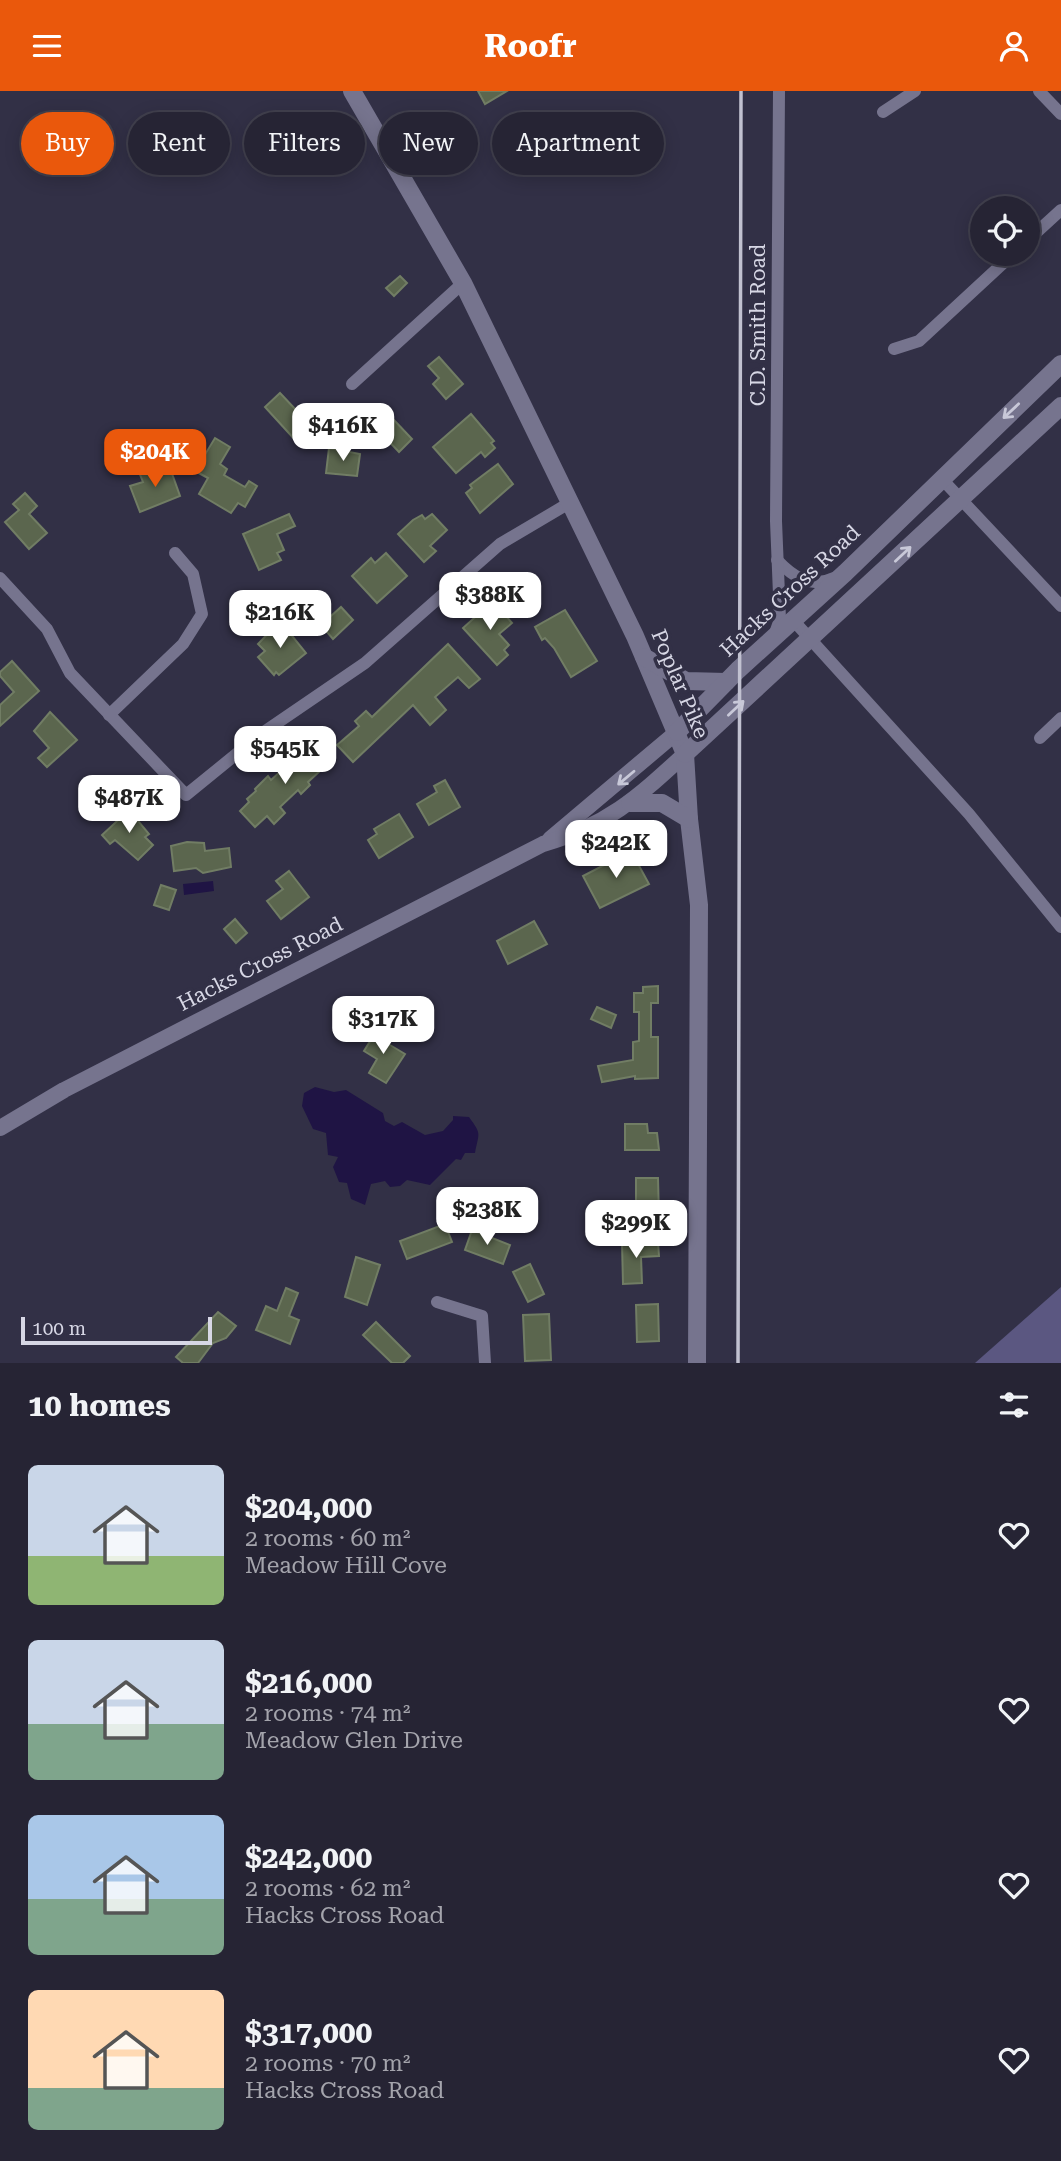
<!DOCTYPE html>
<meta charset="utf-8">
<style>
body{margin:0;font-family:"Roboto Serif",serif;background:#2e2c3c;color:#f1f3f6;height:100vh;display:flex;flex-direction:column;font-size:26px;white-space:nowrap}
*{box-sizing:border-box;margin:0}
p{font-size:23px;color:#a4a4ac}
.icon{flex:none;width:38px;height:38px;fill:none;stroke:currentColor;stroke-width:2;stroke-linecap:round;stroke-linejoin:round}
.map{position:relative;height:1272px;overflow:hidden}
.details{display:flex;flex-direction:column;background:#262434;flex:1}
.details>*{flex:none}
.hud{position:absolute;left:21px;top:21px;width:700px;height:63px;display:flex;gap:14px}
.fabs{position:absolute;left:970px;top:105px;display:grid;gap:14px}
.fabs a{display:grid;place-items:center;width:70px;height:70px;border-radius:50%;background:#262434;box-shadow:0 4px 18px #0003,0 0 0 2px #42414f;font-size:35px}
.scale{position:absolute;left:21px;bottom:18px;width:191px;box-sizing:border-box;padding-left:7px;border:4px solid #d7d7e5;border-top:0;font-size:19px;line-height:24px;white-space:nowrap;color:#d7d7e5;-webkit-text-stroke:5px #323046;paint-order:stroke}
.price{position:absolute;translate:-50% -60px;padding:0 16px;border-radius:14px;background:#fff;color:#222;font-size:23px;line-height:46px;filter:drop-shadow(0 2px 4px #0008)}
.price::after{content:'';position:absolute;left:50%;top:42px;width:21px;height:16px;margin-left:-10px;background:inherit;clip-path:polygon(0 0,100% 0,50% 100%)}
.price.current{background:#ea580c;color:#fff}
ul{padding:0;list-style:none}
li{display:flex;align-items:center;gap:21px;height:175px;padding:0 28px}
li span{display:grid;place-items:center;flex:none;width:196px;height:140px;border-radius:10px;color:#555}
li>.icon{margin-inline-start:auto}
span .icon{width:84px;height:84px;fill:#fffc;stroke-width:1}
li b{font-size:30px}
h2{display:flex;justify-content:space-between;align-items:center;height:84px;padding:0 28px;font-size:30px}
.pill{padding:0 24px;border-radius:32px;background:#262434;box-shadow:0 4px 18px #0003,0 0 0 2px #42414f;font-size:24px;line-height:63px}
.pill.current{background:#ea580c;color:#fff}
header{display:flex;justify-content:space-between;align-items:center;height:91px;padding:0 28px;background:#ea580c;color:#fff;font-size:32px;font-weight:700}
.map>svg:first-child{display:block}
.green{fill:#5b5781}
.water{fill:#1f1444}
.building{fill:#5b664e;stroke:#717d64;stroke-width:2}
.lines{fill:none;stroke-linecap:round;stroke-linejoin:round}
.minor{stroke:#76748e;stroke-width:12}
.tertiary{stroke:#76748e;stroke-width:16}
.secondary{stroke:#76748e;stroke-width:18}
.rail{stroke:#c1c1d0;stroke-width:3.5}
.oneway{stroke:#c8c8d8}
.labels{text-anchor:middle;stroke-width:7;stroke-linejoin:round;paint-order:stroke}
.street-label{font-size:21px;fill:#d7d7e5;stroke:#323046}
</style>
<header><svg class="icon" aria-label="menu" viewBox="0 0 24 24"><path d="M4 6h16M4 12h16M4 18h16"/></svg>Roofr<svg class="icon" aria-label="person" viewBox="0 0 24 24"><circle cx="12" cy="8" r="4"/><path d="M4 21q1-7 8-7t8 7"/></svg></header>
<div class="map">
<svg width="1061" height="1272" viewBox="0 0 1061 1272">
<rect width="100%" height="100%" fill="#323046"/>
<path class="green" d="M 1061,1196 L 1061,1272 L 975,1272 Z"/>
<g class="water">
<path d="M 213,790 L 214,800 L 184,804 L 183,793 Z"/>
<path d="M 315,996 L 334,1001 L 346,999 L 383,1022 L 385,1030 L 394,1035 L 402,1031 L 425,1044 L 443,1040 L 453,1029 L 453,1025 L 469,1026 C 482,1044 479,1041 475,1062 L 465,1062 L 461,1069 L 456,1068 L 430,1094 L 407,1089 L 400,1095 L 390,1096 L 385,1090 L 371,1093 L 365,1114 L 351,1108 L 347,1092 L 339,1091 L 333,1076 L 338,1066 L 328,1064 L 326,1042 L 313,1038 L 302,1015 L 304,1002 Z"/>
</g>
<g class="building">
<path d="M 478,0 L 507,0 L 485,13 Z"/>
<path d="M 400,185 L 407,192 L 394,205 L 386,197 Z"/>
<path d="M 439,266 L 463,293 L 446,308 L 433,293 L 439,287 L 428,275 Z"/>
<path d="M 280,302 L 313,337 L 297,351 L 265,316 Z"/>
<path d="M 471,323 L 494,350 L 491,352 L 495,357 L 485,366 L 481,361 L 456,382 L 433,356 Z"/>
<path d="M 393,328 L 412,348 L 399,361 L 380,341 Z"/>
<path d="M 215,347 L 230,356 L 220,373 L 227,378 L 224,384 L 245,396 L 249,390 L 257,395 L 245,416 L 238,412 L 231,422 L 199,403 L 208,387 L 195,380 Z"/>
<path d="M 329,357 L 360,363 L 357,385 L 326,382 Z"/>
<path d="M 498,373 L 513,393 L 480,422 L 466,402 L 472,397 L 470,394 Z"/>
<path d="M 153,376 L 155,382 L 170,377 L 180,405 L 140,421 L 130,395 L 143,391 L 139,381 Z"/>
<path d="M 25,402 L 37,415 L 29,423 L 47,442 L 29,458 L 5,431 L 19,419 L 13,413 Z"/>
<path d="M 289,423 L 295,435 L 277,443 L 284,459 L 277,462 L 281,469 L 259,479 L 243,443 Z"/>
<path d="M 432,423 L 447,439 L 430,455 L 436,460 L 424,471 L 398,443 L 413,429 L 422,424 L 425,428 Z"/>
<path d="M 386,462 L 407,485 L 377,512 L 352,485 L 371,467 L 375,472 Z"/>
<path d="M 493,510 L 512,532 L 499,543 L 509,554 L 504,559 L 508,564 L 497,574 L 463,537 Z"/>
<path d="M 341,516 L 353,529 L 333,548 L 321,534 Z"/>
<path d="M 565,519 L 597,570 L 571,586 L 554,557 L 545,547 L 542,549 L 535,536 Z"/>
<path d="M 280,530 L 306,562 L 279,584 L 276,581 L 274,584 L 258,566 L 265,560 L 258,553 Z"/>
<path d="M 448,553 L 480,588 L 469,597 L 458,586 L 435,606 L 446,619 L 430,634 L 413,614 L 353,671 L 337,654 L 359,635 L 355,630 L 366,620 L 372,626 Z"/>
<path d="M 12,570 L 39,600 L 0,635 L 0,614 L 14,601 L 0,585 L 0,581 Z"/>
<path d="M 50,621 L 77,649 L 47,676 L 38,667 L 49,657 L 34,640 Z"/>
<path d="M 318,651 L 333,668 L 308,691 L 310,694 L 301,703 L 298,699 L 280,716 L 285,722 L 274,733 L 267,725 L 255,736 L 240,720 L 249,711 L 247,708 L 256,700 L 255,698 L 268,685 L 271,689 L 292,670 L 294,673 Z"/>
<path d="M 445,689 L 460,716 L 429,734 L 417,713 L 437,701 L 434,695 Z"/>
<path d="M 129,719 L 149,743 L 145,746 L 153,754 L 138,769 L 115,749 L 110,753 L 102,744 Z"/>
<path d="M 399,723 L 413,746 L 379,767 L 368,749 L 377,743 L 374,738 Z"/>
<path d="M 187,751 L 204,752 L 205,760 L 229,757 L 231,776 L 203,782 L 196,777 L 174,780 L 171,755 Z"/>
<path d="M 631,760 L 649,793 L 600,817 L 583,785 Z"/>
<path d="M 289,780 L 309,806 L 281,828 L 267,810 L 283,798 L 276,790 Z"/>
<path d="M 161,794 L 176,799 L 169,819 L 154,814 Z"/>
<path d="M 235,828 L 247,842 L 236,852 L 224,838 Z"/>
<path d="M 534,830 L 547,853 L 508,873 L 497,850 Z"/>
<path d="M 658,895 L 658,912 L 651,912 L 651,946 L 658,946 L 658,987 L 635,988 L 635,985 L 602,991 L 598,975 L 633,969 L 633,951 L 639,950 L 639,921 L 634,921 L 634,902 L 643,902 L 643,896 Z"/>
<path d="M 597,916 L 616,924 L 611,937 L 591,928 Z"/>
<path d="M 379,936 L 390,943 L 385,951 L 405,963 L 386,992 L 369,982 L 377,968 L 364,960 Z"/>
<path d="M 625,1033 L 647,1033 L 648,1042 L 657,1042 L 659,1059 L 625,1059 Z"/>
<path d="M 636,1087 L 658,1087 L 659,1126 L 644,1126 L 644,1111 L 636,1110 Z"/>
<path d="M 445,1133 L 452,1151 L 407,1168 L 400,1150 Z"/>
<path d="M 472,1139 L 510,1154 L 503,1173 L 465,1159 Z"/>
<path d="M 658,1151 L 659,1165 L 641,1166 L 642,1192 L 623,1193 L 622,1152 Z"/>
<path d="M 356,1166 L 380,1174 L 367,1214 L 345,1206 Z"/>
<path d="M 530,1173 L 544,1203 L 528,1211 L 513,1181 Z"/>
<path d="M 286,1197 L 298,1202 L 289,1225 L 299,1229 L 290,1253 L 256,1239 L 266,1215 L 277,1220 Z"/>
<path d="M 658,1213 L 659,1250 L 637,1251 L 636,1214 Z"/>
<path d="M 218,1221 L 236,1235 L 226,1247 L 213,1252 L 198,1272 L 183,1272 L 176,1266 Z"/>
<path d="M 549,1223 L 551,1269 L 525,1270 L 523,1224 Z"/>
<path d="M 376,1231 L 410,1265 L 403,1272 L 392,1272 L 363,1244 Z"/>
</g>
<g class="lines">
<g class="minor">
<path d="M 1039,0 L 1061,23"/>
<path d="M 883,21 L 915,0"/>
<path d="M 1027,150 L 1061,119"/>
<path d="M 894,258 L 919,250 L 1013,163"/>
<path d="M 352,293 L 463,192"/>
<path d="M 941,387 L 1061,515"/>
<path d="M 777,469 C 793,486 811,498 834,487"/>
<path d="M 0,487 L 47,538 L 70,582 L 186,704 L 261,643 L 365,572 L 500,453 L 571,411"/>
<path d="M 793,529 L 969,723 L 1061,836"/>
<path d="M 774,545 L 780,528 L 776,430 L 779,0"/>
<path d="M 109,624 L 183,553 L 202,523 L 193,483 L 175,462"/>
<path d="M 1040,647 L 1061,627"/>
<path d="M 437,1211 L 482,1225 L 485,1272"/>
</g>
<g class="tertiary">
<path d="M 550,748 L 677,641"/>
<path d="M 0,1037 L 64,999 L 543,753 C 608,734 637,707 685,663"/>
</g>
<g class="secondary">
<path d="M 352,0 L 463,192 L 635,545 L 685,663 L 689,728 L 699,814 L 697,1272"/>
<path d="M 644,566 L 686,590 L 726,591"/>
<path d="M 677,641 L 738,579 L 845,482 L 1061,273"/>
<path d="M 685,663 L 1061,315"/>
<path d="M 630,712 L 662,712 L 689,728"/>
</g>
<path class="rail" d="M 738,1272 L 741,0"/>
</g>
<defs><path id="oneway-shaft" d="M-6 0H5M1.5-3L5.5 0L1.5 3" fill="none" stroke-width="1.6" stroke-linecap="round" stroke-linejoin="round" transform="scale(1.75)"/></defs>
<g class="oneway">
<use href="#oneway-shaft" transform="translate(1011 320) rotate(137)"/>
<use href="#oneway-shaft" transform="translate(903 463) rotate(-43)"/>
<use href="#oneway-shaft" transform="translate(736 617) rotate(-43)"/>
<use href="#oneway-shaft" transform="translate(626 687) rotate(140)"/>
</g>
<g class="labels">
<g class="street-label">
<text transform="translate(758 234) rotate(-90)" y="7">C.D. Smith Road</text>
<text transform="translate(790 500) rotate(-43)" y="7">Hacks Cross Road</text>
<text transform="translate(680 593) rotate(67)" y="7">Poplar Pike</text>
<text transform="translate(260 873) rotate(-27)" y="7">Hacks Cross Road</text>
</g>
</g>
</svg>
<div class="fabs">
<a><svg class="icon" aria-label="locate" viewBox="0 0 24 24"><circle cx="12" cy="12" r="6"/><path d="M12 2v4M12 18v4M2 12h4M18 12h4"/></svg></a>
</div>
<div class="scale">100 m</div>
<b class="price" style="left:343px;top:372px">$416K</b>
<b class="price current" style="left:155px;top:398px">$204K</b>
<b class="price" style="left:490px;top:541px">$388K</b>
<b class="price" style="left:280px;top:559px">$216K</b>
<b class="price" style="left:285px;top:695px">$545K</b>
<b class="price" style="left:129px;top:744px">$487K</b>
<b class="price" style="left:616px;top:789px">$242K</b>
<b class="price" style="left:383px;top:965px">$317K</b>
<b class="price" style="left:487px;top:1156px">$238K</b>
<b class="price" style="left:636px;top:1169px">$299K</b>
<div class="hud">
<a class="pill current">Buy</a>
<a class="pill">Rent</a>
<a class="pill">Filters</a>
<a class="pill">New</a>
<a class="pill">Apartment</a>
</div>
</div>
<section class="details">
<h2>10 homes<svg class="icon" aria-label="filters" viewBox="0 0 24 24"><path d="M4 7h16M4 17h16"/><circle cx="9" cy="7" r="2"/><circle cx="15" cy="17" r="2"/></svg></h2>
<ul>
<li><span style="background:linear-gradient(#c9d6e8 65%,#8fb573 0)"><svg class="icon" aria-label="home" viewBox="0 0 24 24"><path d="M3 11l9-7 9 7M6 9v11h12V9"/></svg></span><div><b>$204,000</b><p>2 rooms · 60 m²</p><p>Meadow Hill Cove</p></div><svg class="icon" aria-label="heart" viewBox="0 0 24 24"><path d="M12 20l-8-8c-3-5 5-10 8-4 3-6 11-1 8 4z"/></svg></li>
<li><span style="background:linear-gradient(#c9d6e8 60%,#7fa58c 0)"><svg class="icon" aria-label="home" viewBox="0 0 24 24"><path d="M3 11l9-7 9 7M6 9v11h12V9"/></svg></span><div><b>$216,000</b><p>2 rooms · 74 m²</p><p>Meadow Glen Drive</p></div><svg class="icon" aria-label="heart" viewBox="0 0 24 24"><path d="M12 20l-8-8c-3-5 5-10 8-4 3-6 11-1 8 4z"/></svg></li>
<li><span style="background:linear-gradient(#a9c7e8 60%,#7fa58c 0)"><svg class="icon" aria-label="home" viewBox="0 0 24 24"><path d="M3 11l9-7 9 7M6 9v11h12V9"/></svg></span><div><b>$242,000</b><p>2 rooms · 62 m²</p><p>Hacks Cross Road</p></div><svg class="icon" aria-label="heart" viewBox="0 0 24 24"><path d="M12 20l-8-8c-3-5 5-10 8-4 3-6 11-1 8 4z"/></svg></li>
<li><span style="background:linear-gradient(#ffd9b3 70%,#7fa58c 0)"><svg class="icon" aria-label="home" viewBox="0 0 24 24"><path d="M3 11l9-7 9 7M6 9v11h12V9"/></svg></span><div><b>$317,000</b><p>2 rooms · 70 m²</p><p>Hacks Cross Road</p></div><svg class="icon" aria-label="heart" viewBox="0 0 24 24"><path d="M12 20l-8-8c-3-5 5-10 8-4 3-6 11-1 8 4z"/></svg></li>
</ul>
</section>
